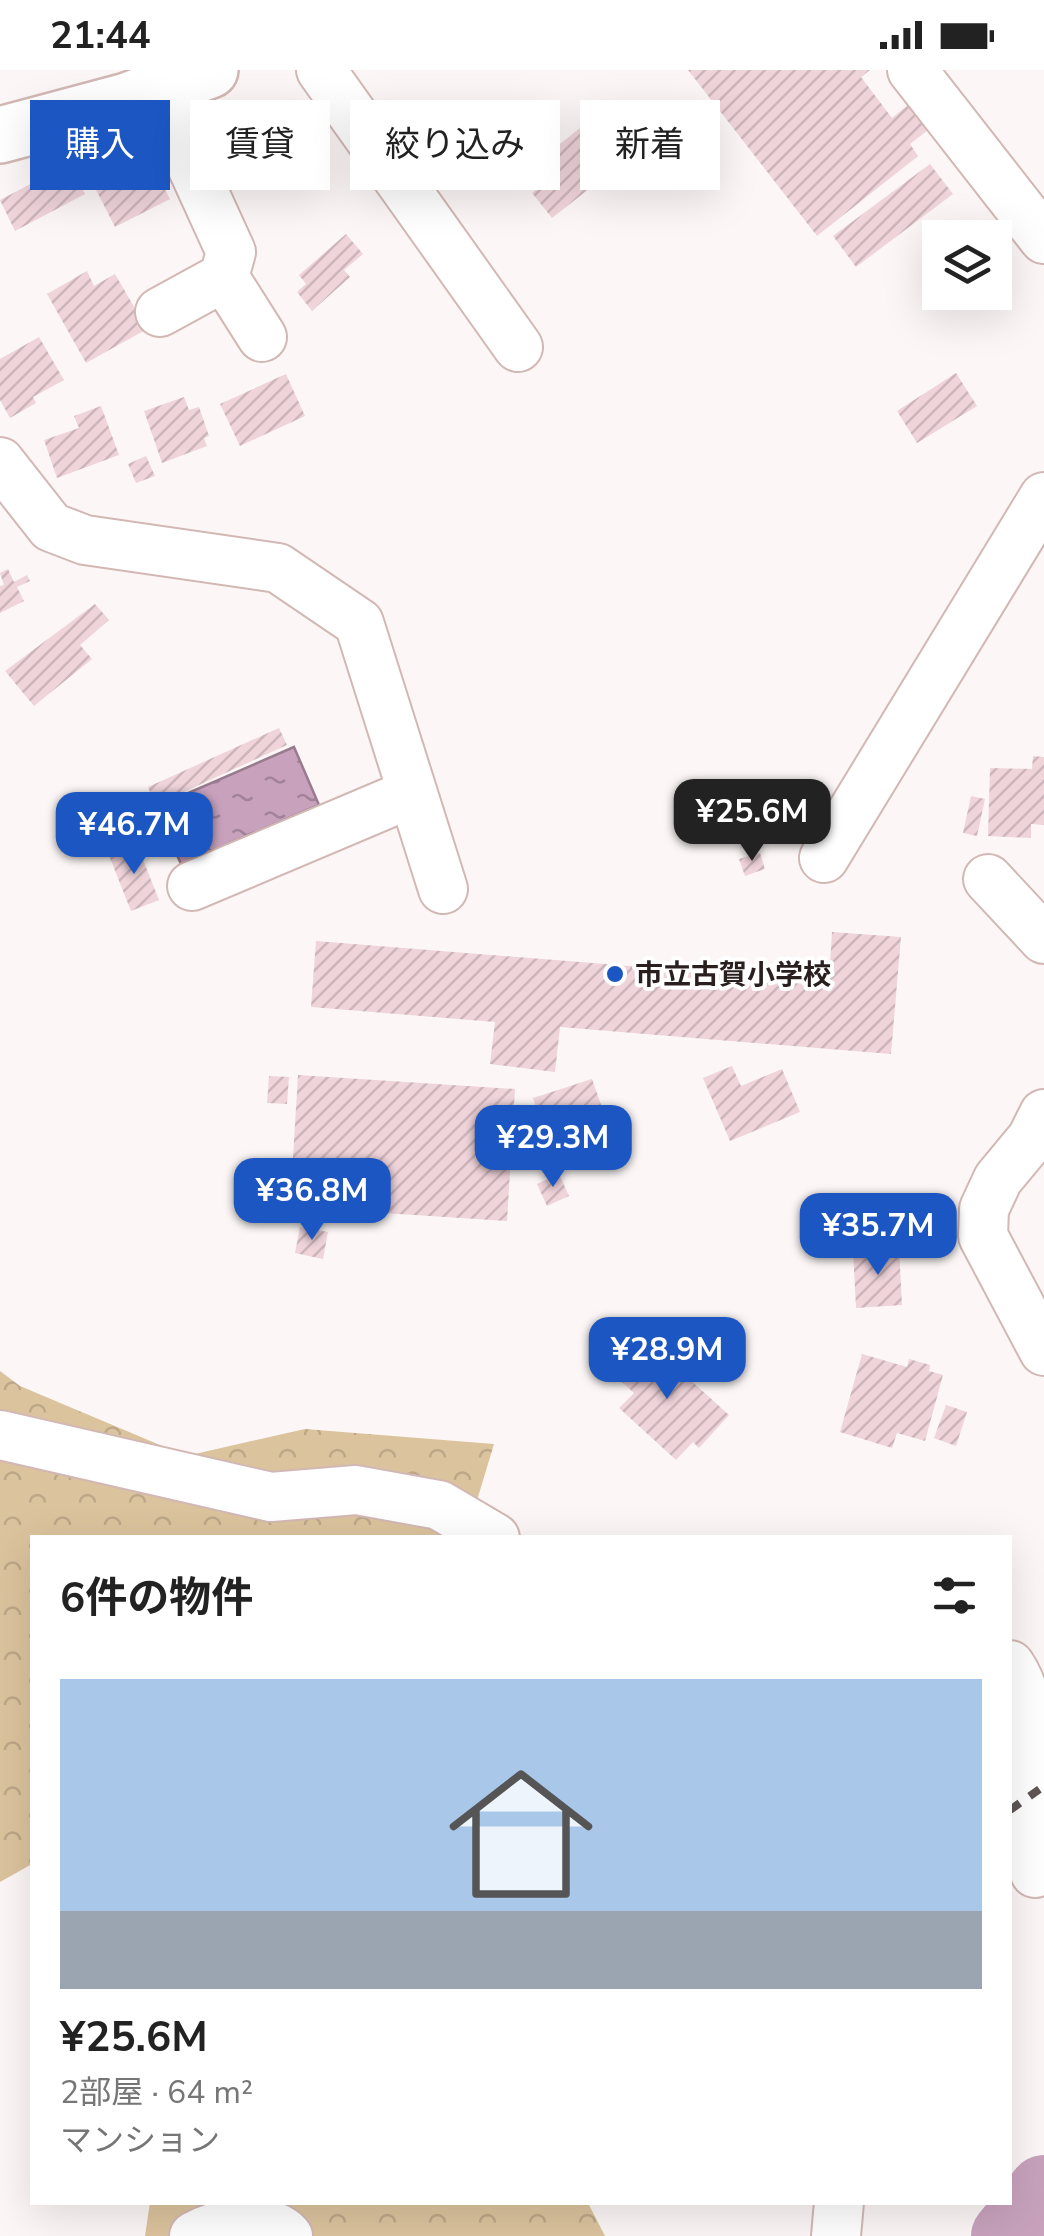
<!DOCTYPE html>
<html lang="ja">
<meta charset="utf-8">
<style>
body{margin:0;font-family:"Nunito Sans","Noto Sans JP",sans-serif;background:#f6f6f6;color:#222;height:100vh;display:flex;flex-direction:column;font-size:38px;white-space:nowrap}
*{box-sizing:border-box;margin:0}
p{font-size:32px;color:#767676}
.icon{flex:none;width:55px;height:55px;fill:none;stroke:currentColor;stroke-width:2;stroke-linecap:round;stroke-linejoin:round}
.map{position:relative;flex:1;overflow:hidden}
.side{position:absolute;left:30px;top:1465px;width:982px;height:670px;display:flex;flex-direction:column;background:#fff;border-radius:0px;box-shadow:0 10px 40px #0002}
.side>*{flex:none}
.top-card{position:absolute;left:30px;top:30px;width:985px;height:90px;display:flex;gap:20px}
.controls{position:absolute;left:922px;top:150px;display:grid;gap:20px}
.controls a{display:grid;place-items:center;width:90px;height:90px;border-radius:0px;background:#fff;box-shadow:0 10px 40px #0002;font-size:50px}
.price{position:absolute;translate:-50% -85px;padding:0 22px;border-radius:20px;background:#1c56c2;color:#fff;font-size:32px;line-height:65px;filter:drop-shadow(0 2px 5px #0008)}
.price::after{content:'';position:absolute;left:50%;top:60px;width:30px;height:22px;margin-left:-15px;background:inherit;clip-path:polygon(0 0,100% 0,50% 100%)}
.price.active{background:#222;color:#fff}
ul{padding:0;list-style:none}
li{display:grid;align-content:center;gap:20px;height:530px;padding:0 30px}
li span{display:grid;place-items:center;height:310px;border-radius:0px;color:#555}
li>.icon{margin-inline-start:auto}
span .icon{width:180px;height:180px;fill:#fffc;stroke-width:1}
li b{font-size:42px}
h2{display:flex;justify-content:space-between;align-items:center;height:120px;padding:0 30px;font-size:42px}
.chip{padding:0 35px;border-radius:0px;background:#fff;box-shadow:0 10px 40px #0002;font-size:35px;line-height:90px}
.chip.active{background:#1c56c2;color:#fff}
.status{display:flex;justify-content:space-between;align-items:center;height:70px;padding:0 50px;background:#fff;direction:ltr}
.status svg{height:28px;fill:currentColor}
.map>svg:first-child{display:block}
.forest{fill:url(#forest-crowns)}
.water{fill:url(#water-ripples);stroke:#987b8d;stroke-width:2.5}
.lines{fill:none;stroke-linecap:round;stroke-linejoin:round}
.river{stroke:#c8a2bd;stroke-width:72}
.building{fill:url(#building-hatch)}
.minor-casing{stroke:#d2b8b4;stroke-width:52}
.trunk-casing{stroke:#d2b8b4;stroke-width:60}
.minor{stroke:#fff;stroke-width:48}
.trunk{stroke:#fff;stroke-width:55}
.rail{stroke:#5e5554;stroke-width:8;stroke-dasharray:12 12;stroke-linecap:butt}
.poi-dot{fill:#1c56c2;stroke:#fff;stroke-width:4}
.labels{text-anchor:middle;stroke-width:8;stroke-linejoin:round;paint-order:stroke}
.poi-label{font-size:28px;font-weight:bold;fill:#291f1e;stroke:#fff;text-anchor:start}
</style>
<div class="status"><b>21:44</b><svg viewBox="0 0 49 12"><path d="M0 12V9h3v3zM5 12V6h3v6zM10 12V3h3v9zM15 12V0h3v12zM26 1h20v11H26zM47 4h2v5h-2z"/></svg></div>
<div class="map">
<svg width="1044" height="2166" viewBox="0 0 1044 2166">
<defs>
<pattern id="forest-crowns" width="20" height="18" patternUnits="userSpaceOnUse" patternTransform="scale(2.5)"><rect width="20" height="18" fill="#dbc39d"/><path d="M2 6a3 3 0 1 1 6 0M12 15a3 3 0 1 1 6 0" fill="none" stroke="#bca787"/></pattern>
<pattern id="water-ripples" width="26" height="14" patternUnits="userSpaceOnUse" patternTransform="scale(2.5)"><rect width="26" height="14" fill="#c8a2bd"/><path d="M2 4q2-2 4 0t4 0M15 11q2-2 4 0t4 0" fill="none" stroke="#a28399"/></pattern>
<pattern id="building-hatch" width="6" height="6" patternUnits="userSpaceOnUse" patternTransform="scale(2.5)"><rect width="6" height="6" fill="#efd4da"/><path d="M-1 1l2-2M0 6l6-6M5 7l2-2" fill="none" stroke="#cdb6bb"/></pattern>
</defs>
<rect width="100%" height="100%" fill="#fcf7f6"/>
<g class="forest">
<path d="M 0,1301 L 20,1316 L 186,1386 L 305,1359 L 494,1374 L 466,1467 L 32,1468 L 32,1794 L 0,1812 Z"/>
<path d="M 150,2132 L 588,2133 L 605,2166 L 145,2166 Z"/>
</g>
<path class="water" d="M 294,677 L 319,735 L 181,794 L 156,737 Z"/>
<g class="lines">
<path class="river" d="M 1007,2166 L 1044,2121"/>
</g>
<g class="building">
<path d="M 688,0 L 870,0 L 861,7 L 892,48 L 908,35 L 928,60 L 910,74 L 918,86 L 817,166 Z"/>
<path d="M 607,36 L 641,78 L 552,148 L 532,123 L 552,107 L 539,91 Z"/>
<path d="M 146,82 L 170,129 L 115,157 L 91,110 Z"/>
<path d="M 930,94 L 953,124 L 856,197 L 833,166 Z"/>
<path d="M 57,100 L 67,120 L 80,114 L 85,124 L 15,161 L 0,130 Z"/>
<path d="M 346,164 L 363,184 L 344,200 L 350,207 L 312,241 L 297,222 L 306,214 L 299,205 Z"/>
<path d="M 87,201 L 94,216 L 115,204 L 147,259 L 86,293 L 47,224 Z"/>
<path d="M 39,267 L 64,310 L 33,327 L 36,333 L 10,348 L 0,330 L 0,289 Z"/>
<path d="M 956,303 L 977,336 L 917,373 L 897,341 Z"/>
<path d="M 286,304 L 305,346 L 240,376 L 220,334 Z"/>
<path d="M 184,327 L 189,340 L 199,337 L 209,366 L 204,368 L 207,376 L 162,393 L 144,341 Z"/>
<path d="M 101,336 L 119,385 L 57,408 L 44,370 L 79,358 L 74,346 Z"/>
<path d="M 146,386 L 155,406 L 136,413 L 128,394 Z"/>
<path d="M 8,499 L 14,512 L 27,505 L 30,511 L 17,517 L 24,531 L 0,543 L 0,516 L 4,515 L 0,503 Z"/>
<path d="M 95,534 L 109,550 L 80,575 L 92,589 L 34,636 L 5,601 Z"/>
<path d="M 279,658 L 287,675 L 155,735 L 148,717 Z"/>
<path d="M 1033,686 L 1044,687 L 1044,755 L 1031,754 L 1031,768 L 988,766 L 990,698 L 1032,699 Z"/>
<path d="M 971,726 L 985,729 L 977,766 L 963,763 Z"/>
<path d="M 120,731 L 131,756 L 102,769 L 91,744 Z"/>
<path d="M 136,772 L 159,830 L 131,841 L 108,783 Z"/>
<path d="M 760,783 L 765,799 L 745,806 L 739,789 Z"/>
<path d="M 832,862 L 901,867 L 891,984 L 560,957 L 555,1002 L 490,994 L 495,952 L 311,937 L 316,871 L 829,912 Z"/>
<path d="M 732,996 L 741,1016 L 782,999 L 800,1042 L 730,1071 L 703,1008 Z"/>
<path d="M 298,1005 L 515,1019 L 507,1151 L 290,1137 Z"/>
<path d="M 269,1006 L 289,1007 L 287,1034 L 267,1033 Z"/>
<path d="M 592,1009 L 612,1066 L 552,1086 L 533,1028 Z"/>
<path d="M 559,1104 L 569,1126 L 547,1136 L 537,1114 Z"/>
<path d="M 300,1157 L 328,1162 L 323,1189 L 295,1183 Z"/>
<path d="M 899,1177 L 902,1235 L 856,1238 L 853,1180 Z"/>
<path d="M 611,1258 L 629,1277 L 610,1295 L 592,1275 Z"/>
<path d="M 645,1269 L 729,1345 L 699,1378 L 693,1372 L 676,1390 L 619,1338 L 634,1323 L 613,1304 Z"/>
<path d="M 862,1284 L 907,1297 L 909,1289 L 930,1295 L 929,1301 L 943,1305 L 925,1371 L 897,1363 L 892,1378 L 840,1362 Z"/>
<path d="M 946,1335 L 967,1342 L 956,1376 L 934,1368 Z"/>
</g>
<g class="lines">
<defs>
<g id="minor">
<path d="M 321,0 L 518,277"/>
<path d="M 912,0 L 1044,169"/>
<path d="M 157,20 L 231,182 L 224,207 L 160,242"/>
<path d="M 224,207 L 262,267"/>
<path d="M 0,392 L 51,457 L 85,470 L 278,498 L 359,553 L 443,819"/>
<path d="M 824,788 L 1044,427"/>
<path d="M 988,809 L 1044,869"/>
<path d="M 192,816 L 412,723"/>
<path d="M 1044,1044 L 1032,1068 L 998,1109 L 984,1139 L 983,1166 L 1044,1281"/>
<path d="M 0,1365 L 271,1427 L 356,1420 L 439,1435 L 495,1468"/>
<path d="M 1010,1595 C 1044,1644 1035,1742 1035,1803"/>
<path d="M 194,2166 C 218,2153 266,2143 288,2166"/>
<path d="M 836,2166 L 839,2132"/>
</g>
<path id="trunk" d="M 0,65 L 127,31 L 210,0"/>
</defs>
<use href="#minor" class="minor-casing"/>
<use href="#trunk" class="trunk-casing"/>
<use href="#minor" class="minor"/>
<use href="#trunk" class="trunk"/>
<path class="rail" d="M 1010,1740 L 1044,1716"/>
</g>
<circle class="poi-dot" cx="615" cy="904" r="10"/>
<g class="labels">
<g class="poi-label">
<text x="635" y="914">市立古賀小学校</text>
</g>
</g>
</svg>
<div class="controls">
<a><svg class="icon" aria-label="layers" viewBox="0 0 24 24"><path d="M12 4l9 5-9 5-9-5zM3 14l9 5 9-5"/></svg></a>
</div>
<b class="price active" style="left:752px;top:794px">¥25.6M</b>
<b class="price" style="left:134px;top:807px">¥46.7M</b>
<b class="price" style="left:553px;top:1120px">¥29.3M</b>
<b class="price" style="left:312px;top:1173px">¥36.8M</b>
<b class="price" style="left:878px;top:1208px">¥35.7M</b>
<b class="price" style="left:667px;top:1332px">¥28.9M</b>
<div class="top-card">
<a class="chip active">購入</a>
<a class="chip">賃貸</a>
<a class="chip">絞り込み</a>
<a class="chip">新着</a>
</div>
<section class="side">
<h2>6件の物件<svg class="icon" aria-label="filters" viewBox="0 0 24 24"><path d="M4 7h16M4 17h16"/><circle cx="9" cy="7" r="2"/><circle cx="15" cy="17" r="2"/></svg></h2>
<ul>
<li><span style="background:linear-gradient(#a9c7e8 75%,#9aa5b1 0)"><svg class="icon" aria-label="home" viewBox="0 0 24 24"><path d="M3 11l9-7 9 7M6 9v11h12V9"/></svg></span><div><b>¥25.6M</b><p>2部屋 · 64 m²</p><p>マンション</p></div></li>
</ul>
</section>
</div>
